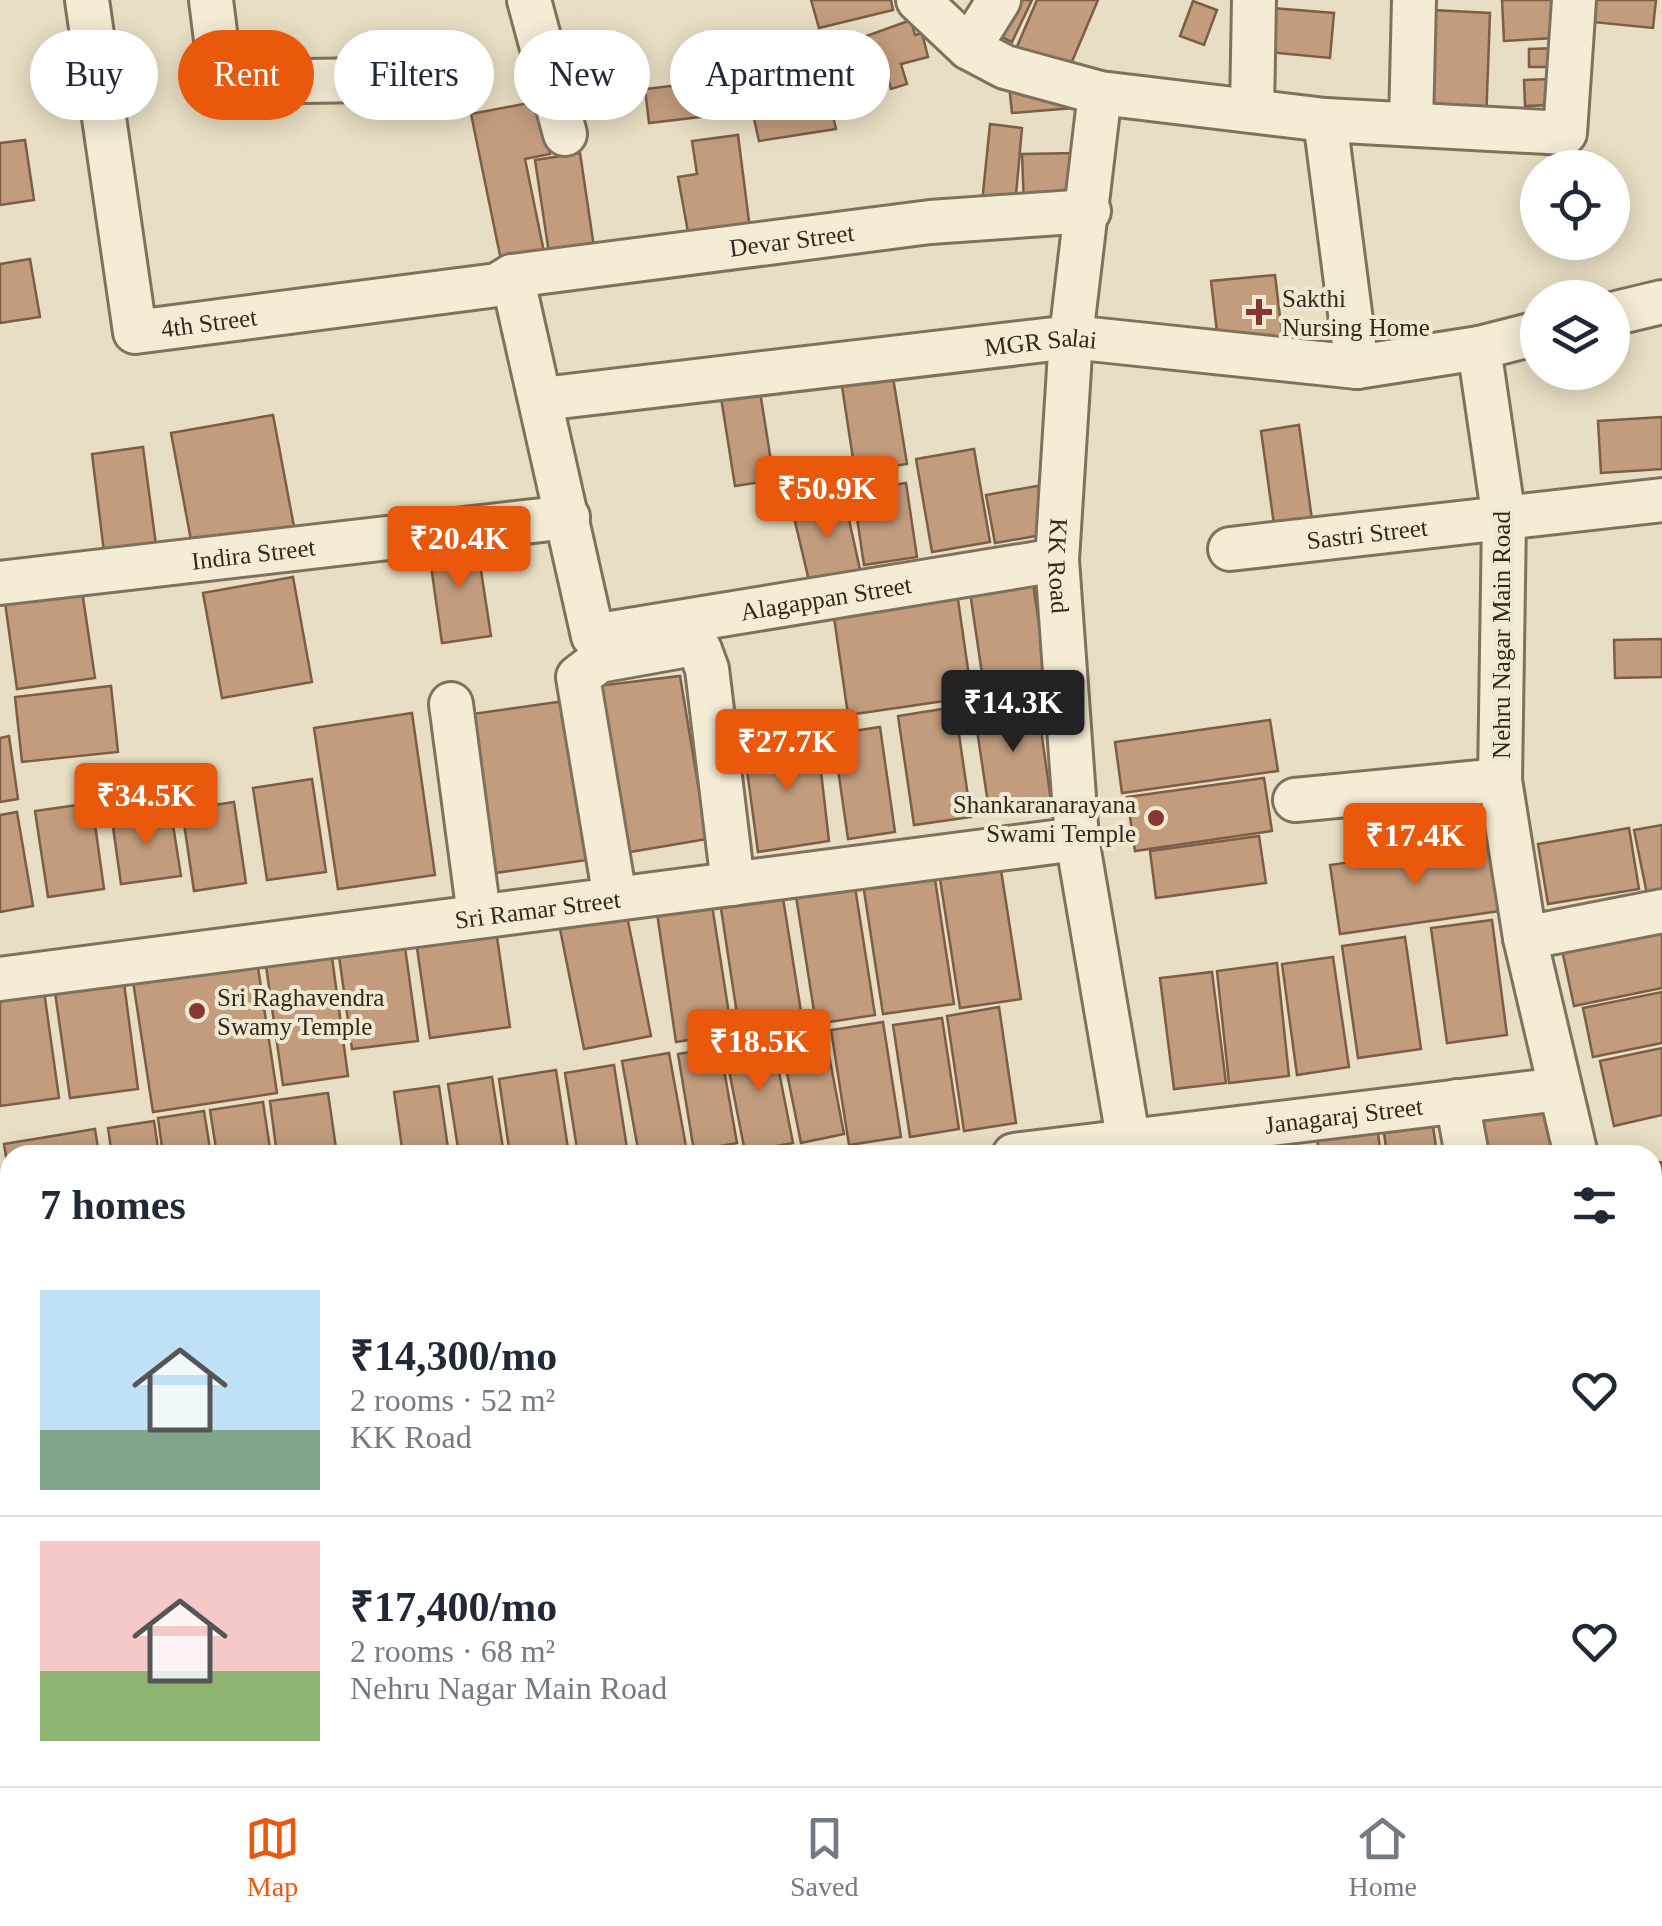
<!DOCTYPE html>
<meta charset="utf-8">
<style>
body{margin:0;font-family:Georgia,serif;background:#f2f2f3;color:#1f2937;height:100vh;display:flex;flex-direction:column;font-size:38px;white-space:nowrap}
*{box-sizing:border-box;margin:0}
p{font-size:32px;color:#747a83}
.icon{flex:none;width:55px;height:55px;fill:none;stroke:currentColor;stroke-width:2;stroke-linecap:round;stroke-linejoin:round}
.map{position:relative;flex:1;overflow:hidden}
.side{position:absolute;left:0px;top:1145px;width:1662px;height:642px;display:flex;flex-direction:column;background:#fff;border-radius:30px 30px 0 0;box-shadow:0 5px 25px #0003}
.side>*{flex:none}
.banner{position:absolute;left:30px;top:30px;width:1000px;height:90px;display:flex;gap:20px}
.controls{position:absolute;left:1520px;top:150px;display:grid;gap:20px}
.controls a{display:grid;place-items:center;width:110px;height:110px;border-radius:50%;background:#fff;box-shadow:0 5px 25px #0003;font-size:50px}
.price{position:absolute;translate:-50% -85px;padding:0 22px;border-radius:10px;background:#ea580c;color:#fff;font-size:32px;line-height:65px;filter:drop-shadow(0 2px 5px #0008)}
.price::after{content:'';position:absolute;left:50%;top:60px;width:30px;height:22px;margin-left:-15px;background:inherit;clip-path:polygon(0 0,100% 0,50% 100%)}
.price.on{background:#222;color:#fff}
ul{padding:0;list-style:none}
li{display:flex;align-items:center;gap:30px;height:250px;padding:0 40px}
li+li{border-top:2px solid #e0e1e3}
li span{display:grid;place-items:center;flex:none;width:280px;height:200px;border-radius:0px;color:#555}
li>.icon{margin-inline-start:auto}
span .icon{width:120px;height:120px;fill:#fffc;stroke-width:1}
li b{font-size:42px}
h2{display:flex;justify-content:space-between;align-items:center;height:120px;padding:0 40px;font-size:42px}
.chip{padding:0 35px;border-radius:45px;background:#fff;box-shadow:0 5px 25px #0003;font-size:35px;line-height:90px}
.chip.on{background:#ea580c;color:#fff}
.menu{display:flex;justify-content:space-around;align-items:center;height:140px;border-top:2px solid #e0e1e3;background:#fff;font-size:28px;color:#747a83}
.menu a{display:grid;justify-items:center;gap:5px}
.menu .on{color:#ea580c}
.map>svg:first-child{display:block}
.building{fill:#c29c7d;stroke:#7c5d45;stroke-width:2.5}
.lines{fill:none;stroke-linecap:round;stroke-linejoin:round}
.minor-casing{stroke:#80715c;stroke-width:48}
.minor{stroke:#f4ecd5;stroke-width:42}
.poi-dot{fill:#883633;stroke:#f0e9d2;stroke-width:4}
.labels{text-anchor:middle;stroke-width:8;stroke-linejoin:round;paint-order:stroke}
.street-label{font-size:25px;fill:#32281e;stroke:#f0e9d2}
.poi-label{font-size:25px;fill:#32281e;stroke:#f0e9d2;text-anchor:start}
</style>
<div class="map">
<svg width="1662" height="1786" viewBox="0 0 1662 1786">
<rect width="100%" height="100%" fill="#e8dec3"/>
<g class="building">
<path d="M 811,0 L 891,0 L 893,10 L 819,28 Z"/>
<path d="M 1009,0 L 1032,0 L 1012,42 L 994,33 Z"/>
<path d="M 1037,0 L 1098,0 L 1068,71 L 1016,49 Z"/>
<path d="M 1502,0 L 1553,0 L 1555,38 L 1504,41 Z"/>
<path d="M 1594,0 L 1656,0 L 1653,28 L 1592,22 Z"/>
<path d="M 1193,1 L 1217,10 L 1204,45 L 1180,36 Z"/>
<path d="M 1272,8 L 1334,13 L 1330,58 L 1268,52 Z"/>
<path d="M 1432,10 L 1490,13 L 1486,123 L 1427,120 Z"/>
<path d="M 911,20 L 915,35 L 922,33 L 928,57 L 901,64 L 907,84 L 891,89 L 885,67 L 867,72 L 858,39 Z"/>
<path d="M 1557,48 L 1558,67 L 1529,67 L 1529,49 Z"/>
<path d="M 820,61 L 836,129 L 759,141 L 744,74 Z"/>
<path d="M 1552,79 L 1553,105 L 1525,106 L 1524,80 Z"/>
<path d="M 714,81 L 718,115 L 649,123 L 645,89 Z"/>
<path d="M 1009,85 L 1075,101 L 1073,108 L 1012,113 Z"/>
<path d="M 539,101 L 550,154 L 525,159 L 545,257 L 502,265 L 471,114 Z"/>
<path d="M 990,124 L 1022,128 L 1015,206 L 982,203 Z"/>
<path d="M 738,135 L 750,229 L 705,235 L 704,229 L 688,232 L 678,177 L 697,174 L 692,141 Z"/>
<path d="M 25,140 L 34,200 L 0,205 L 0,143 Z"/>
<path d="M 580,153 L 595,254 L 550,260 L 535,160 Z"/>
<path d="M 1077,153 L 1078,206 L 1024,207 L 1022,154 Z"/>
<path d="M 30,259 L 40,317 L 0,323 L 0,264 Z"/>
<path d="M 1275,275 L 1283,342 L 1219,349 L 1211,281 Z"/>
<path d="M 891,365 L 907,464 L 855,472 L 840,373 Z"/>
<path d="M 758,379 L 774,480 L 735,486 L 719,385 Z"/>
<path d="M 273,415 L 295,532 L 193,551 L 171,433 Z"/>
<path d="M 1662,417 L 1662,469 L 1601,473 L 1598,421 Z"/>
<path d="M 1299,425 L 1313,527 L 1275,532 L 1261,431 Z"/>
<path d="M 143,447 L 156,545 L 104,552 L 92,454 Z"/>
<path d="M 974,449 L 990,542 L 932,552 L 916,459 Z"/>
<path d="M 906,483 L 917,557 L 864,565 L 853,491 Z"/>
<path d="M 1048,484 L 1042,535 L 995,543 L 986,495 Z"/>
<path d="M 844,497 L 861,574 L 810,585 L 792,509 Z"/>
<path d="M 476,538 L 491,636 L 442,643 L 428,545 Z"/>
<path d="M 293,577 L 312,682 L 222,698 L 203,593 Z"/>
<path d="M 1033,583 L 1048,686 L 985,694 L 970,592 Z"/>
<path d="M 81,584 L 95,678 L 17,689 L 4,595 Z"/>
<path d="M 957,593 L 972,697 L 848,715 L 833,610 Z"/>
<path d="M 1662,639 L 1662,677 L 1615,678 L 1614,640 Z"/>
<path d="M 680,676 L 707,839 L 630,852 L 597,686 Z"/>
<path d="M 111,686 L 118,752 L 22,762 L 15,697 Z"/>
<path d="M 572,700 L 594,859 L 495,873 L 472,714 Z"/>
<path d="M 1037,701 L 1051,801 L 989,810 L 974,710 Z"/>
<path d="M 955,707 L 971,817 L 914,825 L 898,716 Z"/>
<path d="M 412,713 L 435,875 L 338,889 L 314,728 Z"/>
<path d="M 1270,720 L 1278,771 L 1122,793 L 1115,742 Z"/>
<path d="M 880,727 L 895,832 L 848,839 L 833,734 Z"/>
<path d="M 9,736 L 18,799 L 0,802 L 0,738 Z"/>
<path d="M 817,737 L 829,841 L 758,852 L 744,748 Z"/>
<path d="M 1264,778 L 1272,831 L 1135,851 L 1127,797 Z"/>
<path d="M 312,779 L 326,872 L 267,880 L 253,788 Z"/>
<path d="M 234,802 L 246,883 L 194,891 L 182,810 Z"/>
<path d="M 92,803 L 104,889 L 48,897 L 35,811 Z"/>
<path d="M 17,812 L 33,906 L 0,912 L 0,815 Z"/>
<path d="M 171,812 L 181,876 L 121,884 L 112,820 Z"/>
<path d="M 1662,825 L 1662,891 L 1647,894 L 1634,830 Z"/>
<path d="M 1629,828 L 1639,889 L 1548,904 L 1538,844 Z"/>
<path d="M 1259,836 L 1266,883 L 1156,898 L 1150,851 Z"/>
<path d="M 1490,842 L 1500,911 L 1340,934 L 1330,865 Z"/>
<path d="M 1001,870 L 1021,999 L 960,1008 L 940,879 Z"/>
<path d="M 934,873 L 954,1004 L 883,1014 L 863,884 Z"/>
<path d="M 855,887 L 875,1015 L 816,1024 L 796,896 Z"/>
<path d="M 782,892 L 803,1024 L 740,1034 L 720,902 Z"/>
<path d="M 712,905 L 732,1033 L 676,1042 L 657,913 Z"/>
<path d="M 627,916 L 651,1036 L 584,1049 L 560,929 Z"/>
<path d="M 1492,920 L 1507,1035 L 1447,1043 L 1431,928 Z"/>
<path d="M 1662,924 L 1662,988 L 1574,1006 L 1561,945 Z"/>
<path d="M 496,930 L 510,1027 L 430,1038 L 416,941 Z"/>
<path d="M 1405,937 L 1421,1049 L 1358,1058 L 1342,946 Z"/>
<path d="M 404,940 L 418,1041 L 352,1049 L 338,949 Z"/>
<path d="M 331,950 L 348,1076 L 283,1085 L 265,959 Z"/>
<path d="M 1333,957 L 1349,1067 L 1297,1075 L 1282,964 Z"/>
<path d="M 257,961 L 277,1093 L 153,1112 L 133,981 Z"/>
<path d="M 1277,963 L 1289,1076 L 1229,1083 L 1217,971 Z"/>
<path d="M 1212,972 L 1226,1083 L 1174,1089 L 1160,978 Z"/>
<path d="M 124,983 L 138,1089 L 70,1098 L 55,992 Z"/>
<path d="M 44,991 L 59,1098 L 0,1106 L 0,998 Z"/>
<path d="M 1662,992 L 1662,1043 L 1593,1057 L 1583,1008 Z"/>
<path d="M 999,1007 L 1016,1123 L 964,1131 L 947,1016 Z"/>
<path d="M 942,1018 L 959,1129 L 910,1137 L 893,1025 Z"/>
<path d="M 883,1022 L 901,1137 L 849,1145 L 831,1030 Z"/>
<path d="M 824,1029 L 844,1134 L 801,1143 L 780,1038 Z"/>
<path d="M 772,1036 L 793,1143 L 745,1152 L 724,1045 Z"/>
<path d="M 720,1047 L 737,1143 L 694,1151 L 678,1054 Z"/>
<path d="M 1662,1048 L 1662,1115 L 1614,1126 L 1600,1061 Z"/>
<path d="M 669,1053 L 687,1152 L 639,1155 L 622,1061 Z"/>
<path d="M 614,1065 L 628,1155 L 578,1155 L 565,1073 Z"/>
<path d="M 556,1070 L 569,1155 L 510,1155 L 499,1079 Z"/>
<path d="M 492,1077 L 504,1155 L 459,1155 L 448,1084 Z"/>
<path d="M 439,1086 L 449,1155 L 403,1155 L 394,1092 Z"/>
<path d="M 328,1093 L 337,1155 L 277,1155 L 270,1101 Z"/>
<path d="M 263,1102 L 271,1155 L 217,1155 L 210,1110 Z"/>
<path d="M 1548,1107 L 1555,1155 L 1487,1155 L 1482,1116 Z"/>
<path d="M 204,1111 L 211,1155 L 163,1155 L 158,1118 Z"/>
<path d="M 154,1121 L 159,1155 L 112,1155 L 108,1128 Z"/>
<path d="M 1433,1126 L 1437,1155 L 1387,1155 L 1384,1133 Z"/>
<path d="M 1377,1127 L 1381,1155 L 1319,1155 L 1317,1137 Z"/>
<path d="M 95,1129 L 99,1155 L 10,1155 L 10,1182 L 4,1144 Z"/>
<path d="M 1662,1162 L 1662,1239 L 1652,1240 L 1652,1164 Z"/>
<path d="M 1662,1258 L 1662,1328 L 1652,1329 L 1652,1259 Z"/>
<path d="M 10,1306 L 10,1403 L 0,1404 L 0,1308 Z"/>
<path d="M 1662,1372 L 1662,1460 L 1652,1411 L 1652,1374 Z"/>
<path d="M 10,1413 L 10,1506 L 0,1507 L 0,1414 Z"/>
<path d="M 10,1613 L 10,1657 L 0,1658 L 0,1615 Z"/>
<path d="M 10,1675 L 10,1719 L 0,1720 L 0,1677 Z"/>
<path d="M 76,1778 L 159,1778 L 160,1786 L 77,1786 Z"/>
<path d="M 192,1778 L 273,1778 L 274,1784 L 194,1786 Z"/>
<path d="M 305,1778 L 391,1778 L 393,1786 L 306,1786 Z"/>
<path d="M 398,1778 L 496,1778 L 497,1785 L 399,1786 Z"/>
<path d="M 577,1778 L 634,1778 L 636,1786 L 579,1786 Z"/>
<path d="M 642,1778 L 698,1778 L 699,1786 L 643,1786 Z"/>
<path d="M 794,1778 L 900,1778 L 902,1786 L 796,1786 Z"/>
<path d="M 906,1778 L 959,1778 L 961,1785 L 908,1786 Z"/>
<path d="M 1231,1778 L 1345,1778 L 1346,1786 L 1232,1786 Z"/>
<path d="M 1347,1778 L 1458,1778 L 1459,1786 L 1349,1786 Z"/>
</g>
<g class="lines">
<defs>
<g id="minor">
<path id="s1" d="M 87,0 L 135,332 L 497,285 L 512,276 L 930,222 L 1089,211"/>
<path d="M 211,0 L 220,72 L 238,82 L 437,79"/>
<path d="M 529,0 L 565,134"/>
<path d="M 918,0 L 969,48 L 1005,67 L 1100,93 L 1325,120 L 1565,133 L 1574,0"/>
<path d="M 969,48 L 999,0"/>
<path id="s2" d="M 1100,93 L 1071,337 L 1057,560 L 1077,839 L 1131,1155"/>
<path d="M 1252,110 L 1254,0"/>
<path d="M 1325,120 L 1357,367"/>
<path d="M 1411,124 L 1414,0"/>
<path id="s3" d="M 512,276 L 593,636 L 1057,560"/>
<path d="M 1612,314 L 1662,302"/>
<path d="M 1479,348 L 1504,519 L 1500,780 L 1525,938 L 1576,1155"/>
<path id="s4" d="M 542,399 L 1071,337 L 1357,367 L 1479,348 L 1538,333"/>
<path id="s5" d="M 1230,549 L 1662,500"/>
<path id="s6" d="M 0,583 L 568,517"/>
<path d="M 451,704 L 479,915"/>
<path d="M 1295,800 L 1500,780"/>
<path d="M 615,898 L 578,677 L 599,661 L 688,645 L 700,650 L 707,669 L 733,884"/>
<path d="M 1525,938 L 1662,911"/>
<path id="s7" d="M 0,979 L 1077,839"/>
<path d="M 1457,1101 L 1467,1155"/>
<path id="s8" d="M 1014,1155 L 1560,1089"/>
<path d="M 0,1284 L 10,1283"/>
<path d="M 1652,1526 L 1662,1564"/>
<path d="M 5,1530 L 10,1554"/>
<path d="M 55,1778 L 57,1786"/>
<path d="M 290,1778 L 291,1786"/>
<path d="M 521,1778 L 523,1786"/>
<path d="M 1508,1778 L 1510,1786"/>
<path d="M 1133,1786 L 1172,1778"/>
</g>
</defs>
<use href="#minor" class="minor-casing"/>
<use href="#minor" class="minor"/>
</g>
<g class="poi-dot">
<path d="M1254 297h10v10h10v10h-10v10h-10v-10h-10v-10h10z"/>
<circle cx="1156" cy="818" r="10"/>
<circle cx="197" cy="1011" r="10"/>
</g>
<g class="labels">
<g class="street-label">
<text dy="9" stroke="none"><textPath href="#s1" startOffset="1000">Devar Street</textPath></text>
<text dy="9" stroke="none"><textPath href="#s1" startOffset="410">4th Street</textPath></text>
<text dy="9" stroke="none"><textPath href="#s4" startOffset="502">MGR Salai</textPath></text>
<text dy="9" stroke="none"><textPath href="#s5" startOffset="138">Sastri Street</textPath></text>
<text dy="9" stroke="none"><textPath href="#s6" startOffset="255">Indira Street</textPath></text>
<text dy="9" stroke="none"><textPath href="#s2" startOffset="475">KK Road</textPath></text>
<text dy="9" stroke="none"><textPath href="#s3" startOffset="605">Alagappan Street</textPath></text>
<text transform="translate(1501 635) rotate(-90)" y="9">Nehru Nagar Main Road</text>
<text dy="9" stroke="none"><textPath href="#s7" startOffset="542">Sri Ramar Street</textPath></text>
<text dy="9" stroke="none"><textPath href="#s8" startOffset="332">Janagaraj Street</textPath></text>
</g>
<g class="poi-label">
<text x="1282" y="307">Sakthi<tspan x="1282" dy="29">Nursing Home</tspan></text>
<text x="1136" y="813" text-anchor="end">Shankaranarayana<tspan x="1136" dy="29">Swami Temple</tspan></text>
<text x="217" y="1006">Sri Raghavendra<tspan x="217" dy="29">Swamy Temple</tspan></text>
</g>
</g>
</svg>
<div class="controls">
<a><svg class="icon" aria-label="locate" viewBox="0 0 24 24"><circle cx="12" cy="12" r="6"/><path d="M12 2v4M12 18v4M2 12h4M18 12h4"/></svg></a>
<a><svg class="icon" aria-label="layers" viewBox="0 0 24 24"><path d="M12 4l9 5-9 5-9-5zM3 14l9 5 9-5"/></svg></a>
</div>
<b class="price" style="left:827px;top:541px">₹50.9K</b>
<b class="price" style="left:459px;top:591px">₹20.4K</b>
<b class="price on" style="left:1013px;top:755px">₹14.3K</b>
<b class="price" style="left:787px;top:794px">₹27.7K</b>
<b class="price" style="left:146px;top:848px">₹34.5K</b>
<b class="price" style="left:1415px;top:888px">₹17.4K</b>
<b class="price" style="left:759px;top:1094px">₹18.5K</b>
<div class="banner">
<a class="chip">Buy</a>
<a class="chip on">Rent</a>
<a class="chip">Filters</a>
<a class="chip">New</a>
<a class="chip">Apartment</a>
</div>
<section class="side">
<h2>7 homes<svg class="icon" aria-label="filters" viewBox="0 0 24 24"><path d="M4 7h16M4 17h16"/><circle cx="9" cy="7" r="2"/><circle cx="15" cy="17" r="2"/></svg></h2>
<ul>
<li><span style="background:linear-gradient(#bfe0f5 70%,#7fa58c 0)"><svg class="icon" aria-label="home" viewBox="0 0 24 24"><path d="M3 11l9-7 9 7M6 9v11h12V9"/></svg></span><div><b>₹14,300/mo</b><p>2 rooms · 52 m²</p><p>KK Road</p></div><svg class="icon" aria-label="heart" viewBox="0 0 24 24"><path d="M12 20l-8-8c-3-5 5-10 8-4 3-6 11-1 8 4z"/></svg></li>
<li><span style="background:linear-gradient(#f6c9c9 65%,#8fb573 0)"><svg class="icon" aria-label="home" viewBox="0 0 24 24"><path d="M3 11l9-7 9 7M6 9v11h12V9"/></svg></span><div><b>₹17,400/mo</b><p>2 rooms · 68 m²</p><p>Nehru Nagar Main Road</p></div><svg class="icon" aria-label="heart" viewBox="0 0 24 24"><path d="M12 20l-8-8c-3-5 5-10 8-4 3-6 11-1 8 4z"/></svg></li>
</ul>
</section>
</div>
<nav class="menu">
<a class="on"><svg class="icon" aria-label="map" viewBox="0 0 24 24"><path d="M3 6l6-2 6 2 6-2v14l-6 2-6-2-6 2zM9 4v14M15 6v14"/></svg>Map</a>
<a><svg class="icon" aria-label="saved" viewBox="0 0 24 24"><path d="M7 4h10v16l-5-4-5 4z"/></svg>Saved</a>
<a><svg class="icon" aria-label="home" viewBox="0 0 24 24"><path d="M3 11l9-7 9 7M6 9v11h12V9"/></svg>Home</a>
</nav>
